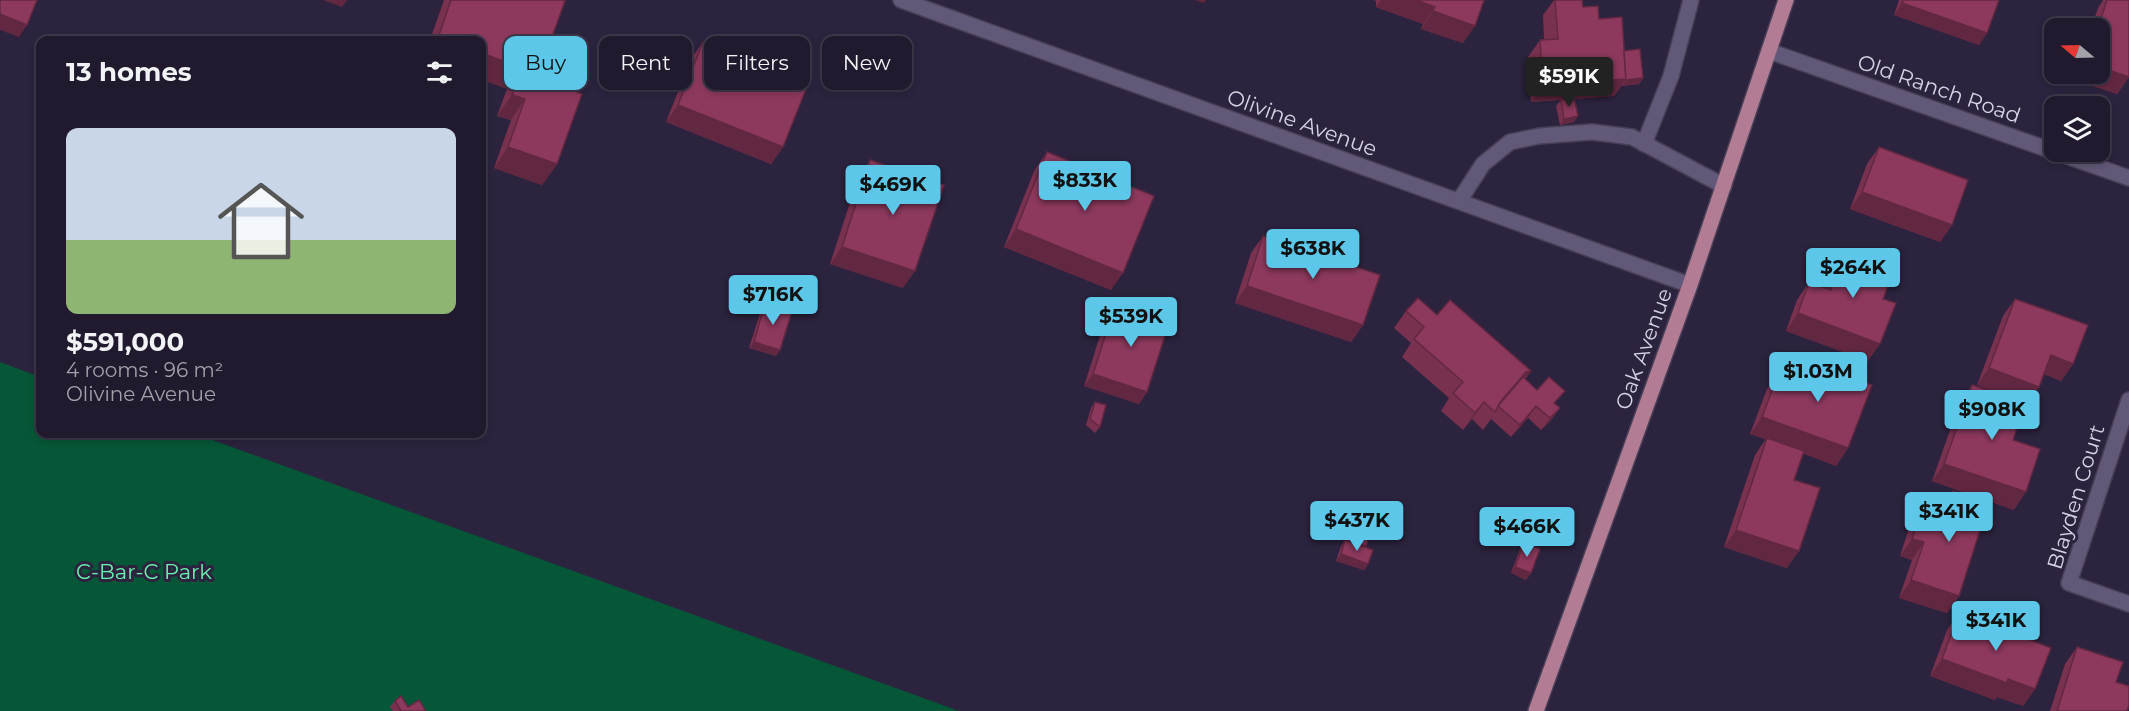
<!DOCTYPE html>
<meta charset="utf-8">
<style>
body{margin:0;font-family:Montserrat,sans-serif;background:#2d273a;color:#f1f3f6;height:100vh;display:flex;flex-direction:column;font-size:22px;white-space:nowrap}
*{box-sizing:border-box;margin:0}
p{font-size:20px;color:#a2a1aa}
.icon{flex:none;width:33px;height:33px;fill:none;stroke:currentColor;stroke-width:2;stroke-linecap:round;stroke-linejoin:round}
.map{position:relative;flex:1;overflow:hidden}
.panel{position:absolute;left:36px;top:36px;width:450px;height:402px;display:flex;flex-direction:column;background:#211a2e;border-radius:12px;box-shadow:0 3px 9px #0003,0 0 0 2px #3e384a}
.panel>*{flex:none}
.banner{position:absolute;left:504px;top:36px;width:570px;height:54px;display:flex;gap:12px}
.needle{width:39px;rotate:289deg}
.fabs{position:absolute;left:2044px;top:18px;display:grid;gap:12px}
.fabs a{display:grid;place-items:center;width:66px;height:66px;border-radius:12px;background:#211a2e;box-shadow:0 3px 9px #0003,0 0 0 2px #3e384a;font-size:30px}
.price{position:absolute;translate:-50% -51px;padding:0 14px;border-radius:6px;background:#5cc7e8;color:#111;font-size:20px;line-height:39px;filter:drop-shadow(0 2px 3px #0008)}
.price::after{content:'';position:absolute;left:50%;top:36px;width:18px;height:14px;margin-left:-9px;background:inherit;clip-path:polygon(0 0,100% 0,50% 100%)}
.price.current{background:#222;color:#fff}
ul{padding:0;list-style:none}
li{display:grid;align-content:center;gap:12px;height:318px;padding:0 30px}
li+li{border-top:2px solid #3e384a}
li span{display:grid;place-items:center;height:186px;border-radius:12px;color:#555}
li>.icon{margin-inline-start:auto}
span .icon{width:108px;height:108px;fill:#fffc;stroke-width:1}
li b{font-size:26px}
h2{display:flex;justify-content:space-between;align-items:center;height:72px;padding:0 30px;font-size:26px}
.pill{padding:0 21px;border-radius:12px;background:#211a2e;box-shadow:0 3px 9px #0003,0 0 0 2px #3e384a;font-size:21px;line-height:54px}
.pill.current{background:#5cc7e8;color:#111}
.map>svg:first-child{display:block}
.green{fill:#065737}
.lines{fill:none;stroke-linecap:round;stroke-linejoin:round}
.minor-casing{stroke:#473f56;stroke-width:18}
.major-casing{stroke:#473f56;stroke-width:18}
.minor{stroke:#625877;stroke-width:15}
.major{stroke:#b27c94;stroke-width:15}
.wall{fill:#793150}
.shaded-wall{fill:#632841}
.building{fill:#8d395d;stroke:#632841;stroke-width:1.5}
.labels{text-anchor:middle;stroke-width:6;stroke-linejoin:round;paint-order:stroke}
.street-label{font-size:21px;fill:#d7d2e4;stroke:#2c233e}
.park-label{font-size:21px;fill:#6bf1af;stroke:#2c233e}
</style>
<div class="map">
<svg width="2129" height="711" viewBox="0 0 2129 711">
<rect width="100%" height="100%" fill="#2c233e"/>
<path class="green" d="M 0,362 L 40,377 L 40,434 L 196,434 L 959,711 L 0,711 Z"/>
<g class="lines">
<defs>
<g id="minor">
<path d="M 901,0 L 1690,285"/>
<path d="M 1769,51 L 2129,178"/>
<path d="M 1644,144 L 1671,76 L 1691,0"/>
<path d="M 1459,201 L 1483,164 L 1510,142 L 1539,136 L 1592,132 L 1632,137 L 1724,186"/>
<path d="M 2129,400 L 2069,583 L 2129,604"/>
</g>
<path id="major" d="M 1536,711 L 1690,285 L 1786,0"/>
</defs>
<use href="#minor" class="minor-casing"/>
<use href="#major" class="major-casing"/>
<use href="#minor" class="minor"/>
<use href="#major" class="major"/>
</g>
<g class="wall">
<path d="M 444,0 L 562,0 L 549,45 L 576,92 L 557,164 L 542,185 L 494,168 L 511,120 L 497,116 L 507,89 L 482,40 L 430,40 Z"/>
<path d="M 1374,0 L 1484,0 L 1463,43 L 1421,29 L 1423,24 L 1376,7 L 1376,1 Z"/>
<path d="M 1554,0 L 1582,0 L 1583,7 L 1599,19 L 1624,51 L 1643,78 L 1639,84 L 1622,86 L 1622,85 L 1614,96 L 1575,99 L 1574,122 L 1560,125 L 1556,106 L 1561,100 L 1531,102 L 1528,57 L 1540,40 L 1544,40 L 1543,15 Z"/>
<path d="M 1899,0 L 1999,0 L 1987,33 L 1979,45 L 1894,15 Z"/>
<path d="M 2103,0 L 2129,0 L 2129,77 L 2117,94 L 2075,80 L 2077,74 L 2100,74 L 2100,28 L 2091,28 L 2098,8 Z"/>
<path d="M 703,42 L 783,147 L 771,164 L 666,122 L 691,59 Z"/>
<path d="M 1879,147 L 1952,225 L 1940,242 L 1850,209 L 1867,164 Z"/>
<path d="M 1047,152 L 1111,290 L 1004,247 L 1035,169 Z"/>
<path d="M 870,160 L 903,288 L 830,264 L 858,178 Z"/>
<path d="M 1263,236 L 1363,325 L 1351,342 L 1235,303 L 1251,253 Z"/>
<path d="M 1845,252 L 1883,299 L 1868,361 L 1786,331 L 1797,300 L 1809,282 L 1826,289 L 1833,269 Z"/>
<path d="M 2015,299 L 2073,364 L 2061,381 L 2044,374 L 2027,404 L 1977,385 L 2003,316 Z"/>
<path d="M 765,303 L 776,356 L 749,348 L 761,310 Z"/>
<path d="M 1115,305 L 1147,392 L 1139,404 L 1084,386 L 1106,317 Z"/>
<path d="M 1406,311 L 1437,315 L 1531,371 L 1525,380 L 1537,390 L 1560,408 L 1551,420 L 1541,430 L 1528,418 L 1511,437 L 1491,419 L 1483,430 L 1472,419 L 1463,430 L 1441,411 L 1449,398 L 1402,357 L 1411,343 L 1394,328 Z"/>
<path d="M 1802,359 L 1848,448 L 1836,466 L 1803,453 L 1794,480 L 1787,568 L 1724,547 L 1755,455 L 1766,439 L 1750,434 L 1767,389 L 1779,372 L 1790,376 Z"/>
<path d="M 1972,385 L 2014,510 L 1932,481 L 1960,402 Z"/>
<path d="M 1095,402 L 1100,427 L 1095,433 L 1086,425 L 1091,408 Z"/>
<path d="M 1953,491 L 1959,596 L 1947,613 L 1899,598 L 1912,560 L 1900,556 L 1909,528 L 1921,511 L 1938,517 L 1941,508 Z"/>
<path d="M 1353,529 L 1365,547 L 1368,564 L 1364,570 L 1336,561 L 1341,546 L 1345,540 L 1346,540 L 1348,535 Z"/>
<path d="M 1524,542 L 1531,573 L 1526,580 L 1511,573 L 1520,549 Z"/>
<path d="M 1959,613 L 2035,689 L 2023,706 L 1997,697 L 1995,700 L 1930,676 L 1947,630 Z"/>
<path d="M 2077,647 L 2116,682 L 2127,711 L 2050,711 L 2065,664 Z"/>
<path d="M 395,701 L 408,707 L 426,711 L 393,711 L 390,707 Z"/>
</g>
<g class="shaded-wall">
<path d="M 323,0 L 347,0 L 342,7 Z"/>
<path d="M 1195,0 L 1206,0 L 1204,3 Z"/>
<path d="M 1381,0 L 1416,0 L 1435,7 L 1423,24 L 1376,7 Z"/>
<path d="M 1902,3 L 1987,33 L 1979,45 L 1894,15 Z"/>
<path d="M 1433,11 L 1475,26 L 1463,43 L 1421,29 Z"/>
<path d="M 0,14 L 27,25 L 19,37 L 0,30 Z"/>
<path d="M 482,53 L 522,68 L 507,89 L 482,80 Z"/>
<path d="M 2100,67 L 2129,77 L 2117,94 L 2075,80 L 2079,74 L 2100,74 Z"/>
<path d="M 1643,78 L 1639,84 L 1622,86 L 1626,80 Z"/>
<path d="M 1626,79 L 1614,96 L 1531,102 L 1543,85 Z"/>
<path d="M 512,95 L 525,99 L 511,120 L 497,116 Z"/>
<path d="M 678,105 L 783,147 L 771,164 L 666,122 Z"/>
<path d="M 1578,116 L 1574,122 L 1560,125 L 1564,119 Z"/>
<path d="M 508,147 L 557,164 L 542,185 L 494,168 Z"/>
<path d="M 1862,192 L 1952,225 L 1940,242 L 1850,209 Z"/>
<path d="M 1016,229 L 1123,273 L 1111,290 L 1004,247 Z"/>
<path d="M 842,247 L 915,271 L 903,288 L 830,264 Z"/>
<path d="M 1247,286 L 1363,325 L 1351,342 L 1235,303 Z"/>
<path d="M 1798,313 L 1880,344 L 1868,361 L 1786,331 Z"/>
<path d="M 754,342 L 780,350 L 776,356 L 749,348 Z"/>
<path d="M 2051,355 L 2073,364 L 2061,381 L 2039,372 Z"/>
<path d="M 1989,368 L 2039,387 L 2027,404 L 1977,385 Z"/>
<path d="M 1531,371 L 1519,388 L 1499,407 L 1526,372 Z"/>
<path d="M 1093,374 L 1147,392 L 1139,404 L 1084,386 Z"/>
<path d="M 1484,402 L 1472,419 L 1463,430 L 1475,413 Z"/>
<path d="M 1536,406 L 1528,418 L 1511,437 L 1520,425 Z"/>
<path d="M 1560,408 L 1551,420 L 1541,430 L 1550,418 Z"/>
<path d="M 1762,417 L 1848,448 L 1836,466 L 1750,434 Z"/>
<path d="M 1944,464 L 2026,492 L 2014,510 L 1932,481 Z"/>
<path d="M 1736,530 L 1799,551 L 1787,568 L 1724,547 Z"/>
<path d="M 1912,539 L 1924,542 L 1912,560 L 1900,556 Z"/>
<path d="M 1349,540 L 1366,546 L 1362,552 L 1344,546 Z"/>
<path d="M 1341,554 L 1368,564 L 1364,570 L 1336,561 Z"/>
<path d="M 1515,567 L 1531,573 L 1526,580 L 1511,573 Z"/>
<path d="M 1911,580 L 1959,596 L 1947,613 L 1899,598 Z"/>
<path d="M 1942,659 L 2008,679 L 2035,689 L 2023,706 L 1997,697 L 1995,700 L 1930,676 Z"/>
</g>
<g class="building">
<path d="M 0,0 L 37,0 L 27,25 L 0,14 Z"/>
<path d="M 451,0 L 562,0 L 565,1 L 549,45 L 588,59 L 576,92 L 582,94 L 557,164 L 508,147 L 525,99 L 512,95 L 522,68 L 482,53 L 482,40 L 445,40 L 438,38 Z"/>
<path d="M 1416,0 L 1484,0 L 1475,26 L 1433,11 L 1435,7 Z"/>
<path d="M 1555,0 L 1582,0 L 1583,7 L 1598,6 L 1599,19 L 1622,17 L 1626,79 L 1543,85 L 1540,40 L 1558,39 Z"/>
<path d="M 1903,0 L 1999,0 L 1987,33 L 1902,3 Z"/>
<path d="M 2107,0 L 2129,0 L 2129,77 L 2100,67 L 2100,28 L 2098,28 Z"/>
<path d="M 703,42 L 808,84 L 783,147 L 678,105 Z"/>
<path d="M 1640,49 L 1643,78 L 1626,80 L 1624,51 Z"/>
<path d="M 1574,97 L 1578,116 L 1564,119 L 1561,100 Z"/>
<path d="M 1879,147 L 1968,180 L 1952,225 L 1862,192 Z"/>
<path d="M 1047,152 L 1154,196 L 1123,273 L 1016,229 Z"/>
<path d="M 870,160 L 944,185 L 915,271 L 842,247 Z"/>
<path d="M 1263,236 L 1380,275 L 1363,325 L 1247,286 Z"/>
<path d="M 1845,252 L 1894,269 L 1883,299 L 1896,303 L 1880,344 L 1798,313 L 1809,282 L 1831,290 Z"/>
<path d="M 1418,298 L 1437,315 L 1450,300 L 1531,371 L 1526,372 L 1501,401 L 1495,412 L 1484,402 L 1475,413 L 1453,393 L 1463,382 L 1414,339 L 1424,327 L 1406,311 Z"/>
<path d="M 2015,299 L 2088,325 L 2073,364 L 2051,355 L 2039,387 L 1989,368 Z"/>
<path d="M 765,303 L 792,311 L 780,350 L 754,342 Z"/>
<path d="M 1115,305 L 1169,323 L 1147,392 L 1093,374 Z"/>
<path d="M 1802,359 L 1872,385 L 1848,448 L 1762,417 L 1779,372 L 1795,378 Z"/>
<path d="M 1523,377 L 1537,390 L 1549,377 L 1565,391 L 1554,403 L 1560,408 L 1550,418 L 1536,406 L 1520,425 L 1498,406 Z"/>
<path d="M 1972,385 L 2025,403 L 2013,440 L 2040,449 L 2026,492 L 1944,464 Z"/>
<path d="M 1095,402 L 1106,405 L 1100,427 L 1090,419 Z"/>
<path d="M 1767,438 L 1804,451 L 1794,480 L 1820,488 L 1799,551 L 1736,530 Z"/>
<path d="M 1953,491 L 1989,502 L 1959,596 L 1911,580 L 1924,542 L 1912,539 L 1921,511 L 1944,519 Z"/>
<path d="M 1353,529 L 1370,535 L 1366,546 L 1349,540 Z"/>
<path d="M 1345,540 L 1373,550 L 1368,564 L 1341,554 Z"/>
<path d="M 1524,542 L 1540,549 L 1531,573 L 1515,567 Z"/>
<path d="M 1959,613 L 2051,648 L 2035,689 L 2008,679 L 2007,683 L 1942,659 Z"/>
<path d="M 2077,647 L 2123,662 L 2116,682 L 2129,686 L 2129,705 L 2127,711 L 2057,711 Z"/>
<path d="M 401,696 L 408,707 L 419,700 L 426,711 L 401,711 L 395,701 Z"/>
</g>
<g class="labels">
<g class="street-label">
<text transform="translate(1939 89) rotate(19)" y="7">Old Ranch Road</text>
<text transform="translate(1302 123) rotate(20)" y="7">Olivine Avenue</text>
<text transform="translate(1644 349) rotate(-70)" y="7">Oak Avenue</text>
<text transform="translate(2076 497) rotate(-73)" y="7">Blayden Court</text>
</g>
<g class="park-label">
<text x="144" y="579">C-Bar-C Park</text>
</g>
</g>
</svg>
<div class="fabs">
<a><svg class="needle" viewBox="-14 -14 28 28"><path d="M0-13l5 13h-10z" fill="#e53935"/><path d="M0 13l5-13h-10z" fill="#a2a1aa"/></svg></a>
<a><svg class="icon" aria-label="layers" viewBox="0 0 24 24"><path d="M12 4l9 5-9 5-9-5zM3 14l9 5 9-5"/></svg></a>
</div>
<b class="price current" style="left:1569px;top:108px">$591K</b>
<b class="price" style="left:1085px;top:212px">$833K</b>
<b class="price" style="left:893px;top:216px">$469K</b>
<b class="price" style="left:1313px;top:280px">$638K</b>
<b class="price" style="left:1853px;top:299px">$264K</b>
<b class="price" style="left:773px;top:326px">$716K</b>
<b class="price" style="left:1131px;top:348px">$539K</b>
<b class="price" style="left:1818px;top:403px">$1.03M</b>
<b class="price" style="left:1992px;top:441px">$908K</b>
<b class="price" style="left:1949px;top:543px">$341K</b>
<b class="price" style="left:1357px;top:552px">$437K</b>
<b class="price" style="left:1527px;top:558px">$466K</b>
<b class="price" style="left:1996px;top:652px">$341K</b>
<div class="banner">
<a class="pill current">Buy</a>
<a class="pill">Rent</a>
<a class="pill">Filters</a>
<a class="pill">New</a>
</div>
<section class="panel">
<h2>13 homes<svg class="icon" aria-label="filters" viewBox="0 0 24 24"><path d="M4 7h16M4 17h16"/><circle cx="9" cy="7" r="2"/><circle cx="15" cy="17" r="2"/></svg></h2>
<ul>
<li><span style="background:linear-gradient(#c9d6e8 60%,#8fb573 0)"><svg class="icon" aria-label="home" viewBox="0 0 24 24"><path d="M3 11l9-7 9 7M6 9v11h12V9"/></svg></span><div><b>$591,000</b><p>4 rooms · 96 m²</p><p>Olivine Avenue</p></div></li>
</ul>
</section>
</div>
